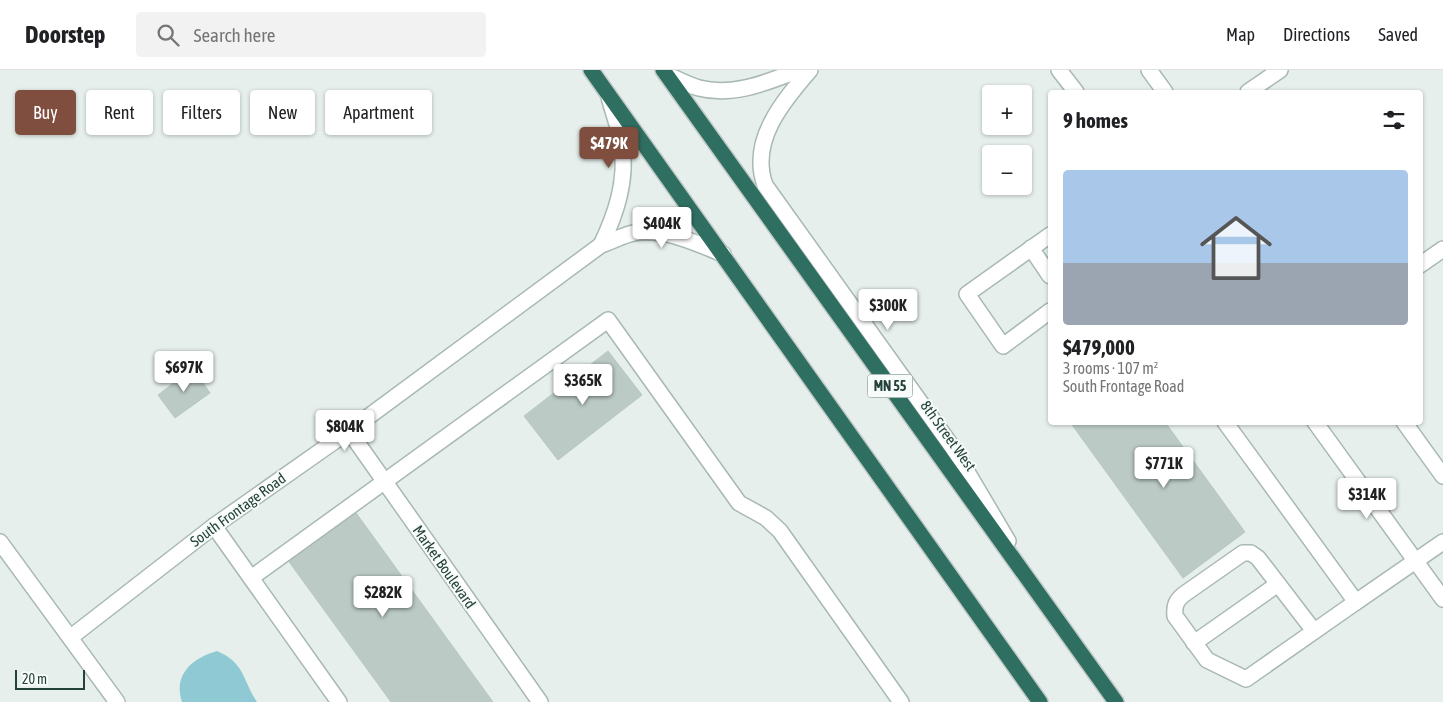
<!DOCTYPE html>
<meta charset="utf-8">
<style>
body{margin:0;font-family:"Asap Condensed",sans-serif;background:#f2f2f2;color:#202124;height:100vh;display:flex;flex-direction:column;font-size:19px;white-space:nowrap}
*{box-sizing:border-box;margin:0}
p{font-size:16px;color:#757577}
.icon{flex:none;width:28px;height:28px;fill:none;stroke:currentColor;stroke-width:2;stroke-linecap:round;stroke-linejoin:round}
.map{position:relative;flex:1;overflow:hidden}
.drawer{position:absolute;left:1048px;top:20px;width:375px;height:335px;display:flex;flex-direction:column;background:#fff;border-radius:5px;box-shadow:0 1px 4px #0004}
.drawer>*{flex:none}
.top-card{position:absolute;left:15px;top:20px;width:475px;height:45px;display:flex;gap:10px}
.tools{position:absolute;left:982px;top:15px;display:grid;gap:10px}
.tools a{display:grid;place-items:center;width:50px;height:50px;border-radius:5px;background:#fff;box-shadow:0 1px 4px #0004;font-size:25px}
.scale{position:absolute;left:15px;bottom:12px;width:70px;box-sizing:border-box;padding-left:5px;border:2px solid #24423a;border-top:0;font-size:14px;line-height:18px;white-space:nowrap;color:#24423a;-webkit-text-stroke:4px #f7fbf9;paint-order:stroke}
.price{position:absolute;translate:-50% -42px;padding:0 11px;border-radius:5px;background:#fff;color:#222;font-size:16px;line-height:32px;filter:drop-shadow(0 1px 2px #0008)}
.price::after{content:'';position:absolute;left:50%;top:30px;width:15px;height:11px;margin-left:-8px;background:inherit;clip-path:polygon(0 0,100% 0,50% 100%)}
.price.on{background:#7f4e3f;color:#fff}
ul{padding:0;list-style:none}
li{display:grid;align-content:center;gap:10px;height:265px;padding:0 15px}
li+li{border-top:1px solid #e0e0e0}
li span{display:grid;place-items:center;height:155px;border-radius:5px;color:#555}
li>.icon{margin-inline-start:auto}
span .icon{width:90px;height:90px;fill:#fffc;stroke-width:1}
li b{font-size:21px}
h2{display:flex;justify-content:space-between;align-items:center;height:60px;padding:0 15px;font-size:21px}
.tag{padding:0 18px;border-radius:5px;background:#fff;box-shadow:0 1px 4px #0004;font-size:18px;line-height:45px}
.tag.on{background:#7f4e3f;color:#fff}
header{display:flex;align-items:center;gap:30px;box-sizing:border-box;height:70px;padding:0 25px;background:#fff;border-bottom:1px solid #e0e0e0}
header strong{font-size:24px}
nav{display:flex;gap:28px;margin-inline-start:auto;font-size:18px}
.search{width:350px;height:45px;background:#f2f2f2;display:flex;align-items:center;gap:12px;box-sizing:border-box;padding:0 18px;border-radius:5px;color:#757577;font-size:19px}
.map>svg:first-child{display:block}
.water{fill:#8ec9d4}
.building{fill:#bbcac4;stroke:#b8c9c2}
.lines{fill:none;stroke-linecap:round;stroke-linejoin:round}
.minor-casing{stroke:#a8b8b2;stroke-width:18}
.highway-casing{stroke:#c2cac8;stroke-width:18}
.minor{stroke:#fff;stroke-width:15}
.highway{stroke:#2f6f62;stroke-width:15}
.labels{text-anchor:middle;stroke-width:4;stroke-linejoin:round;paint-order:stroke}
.shield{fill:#f7fbf9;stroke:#637a73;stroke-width:1}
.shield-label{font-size:14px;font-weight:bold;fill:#24423a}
.street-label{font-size:15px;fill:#24423a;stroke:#f7fbf9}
</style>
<header>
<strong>Doorstep</strong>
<div class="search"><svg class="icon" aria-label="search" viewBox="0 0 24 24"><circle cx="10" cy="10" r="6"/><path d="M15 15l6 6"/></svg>Search here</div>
<nav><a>Map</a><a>Directions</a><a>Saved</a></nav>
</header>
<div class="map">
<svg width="1443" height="632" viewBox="0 0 1443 632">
<rect width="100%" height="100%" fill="#e6efeb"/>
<path class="water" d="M 217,581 C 245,593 242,609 257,632 L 182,632 C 173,605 192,588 217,581 Z"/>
<g class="building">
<path d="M 608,281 L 642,325 L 558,390 L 524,346 Z"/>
<path d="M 193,298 L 210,323 L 175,348 L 158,325 Z"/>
<path d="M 1070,352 L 1165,352 L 1245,462 L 1183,508 Z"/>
<path d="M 354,440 L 493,632 L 391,632 L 287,489 Z"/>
</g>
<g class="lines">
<defs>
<g id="minor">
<path d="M 810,0 C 783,31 749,71 765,115 L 953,378 L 1008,471"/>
<path d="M 1059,0 L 1076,22"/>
<path d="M 1149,0 L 1165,22"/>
<path d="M 666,4 C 677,9 688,15 699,18 C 733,27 768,12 799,0"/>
<path d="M 1248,22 L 1280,0"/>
<path d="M 1050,165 L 967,224 L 1003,276 L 1050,241"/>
<path d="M 601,175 C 616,144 627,111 622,76 C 620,60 613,43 609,27"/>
<path d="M 1031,178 L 1050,206"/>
<path d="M 1420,195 L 1443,179"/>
<path d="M 1225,352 L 1356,532 L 1443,472"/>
<path d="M 1315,352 L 1443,529"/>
<path d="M 1404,352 L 1443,406"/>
<path d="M 349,361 L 540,632"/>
<path d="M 214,456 L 339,632"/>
<path d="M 0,472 L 117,632"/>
<path d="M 251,508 L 608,250 L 739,433 L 766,448 L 780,461 L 901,632"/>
<path d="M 1314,561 L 1258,488 L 1251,483 L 1243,483 L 1183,525 C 1176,531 1174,536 1175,546 L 1207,590 L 1246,609 L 1356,532"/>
<path d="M 71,567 L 214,456 L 349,361 L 601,175 C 613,171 627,163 639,162 C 669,160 696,173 723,184"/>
<path d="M 1194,573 L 1278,514"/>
</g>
<g id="highway">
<path d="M 591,0 L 1040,632"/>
<path d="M 663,0 L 1116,632"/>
</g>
</defs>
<use href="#minor" class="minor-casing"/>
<use href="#highway" class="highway-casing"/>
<use href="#minor" class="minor"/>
<use href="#highway" class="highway"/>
</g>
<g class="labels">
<rect class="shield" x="867.5" y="304.5" width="45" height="23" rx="4"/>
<g class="shield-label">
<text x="890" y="321">MN 55</text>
</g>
<g class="street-label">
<text transform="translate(948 366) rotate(54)" y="5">8th Street West</text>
<text transform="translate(238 440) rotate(-36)" y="5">South Frontage Road</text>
<text transform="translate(444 497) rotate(55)" y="5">Market Boulevard</text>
</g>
</g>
</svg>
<div class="tools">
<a>+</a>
<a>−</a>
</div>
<div class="scale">20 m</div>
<b class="price on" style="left:609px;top:99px">$479K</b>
<b class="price" style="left:662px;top:179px">$404K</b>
<b class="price" style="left:888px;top:261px">$300K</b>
<b class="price" style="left:184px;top:323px">$697K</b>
<b class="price" style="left:583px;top:336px">$365K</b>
<b class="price" style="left:345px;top:382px">$804K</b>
<b class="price" style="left:1164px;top:419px">$771K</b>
<b class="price" style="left:1367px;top:450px">$314K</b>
<b class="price" style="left:383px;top:548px">$282K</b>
<div class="top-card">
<a class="tag on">Buy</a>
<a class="tag">Rent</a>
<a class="tag">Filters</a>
<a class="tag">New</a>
<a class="tag">Apartment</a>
</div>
<section class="drawer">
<h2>9 homes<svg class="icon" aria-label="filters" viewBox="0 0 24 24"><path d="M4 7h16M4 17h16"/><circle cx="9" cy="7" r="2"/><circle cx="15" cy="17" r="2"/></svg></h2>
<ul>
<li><span style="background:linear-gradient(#a9c7e8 60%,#9aa5b1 0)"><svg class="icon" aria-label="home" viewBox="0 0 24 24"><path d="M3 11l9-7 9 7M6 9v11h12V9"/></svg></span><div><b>$479,000</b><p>3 rooms · 107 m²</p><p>South Frontage Road</p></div></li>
</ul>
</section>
</div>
